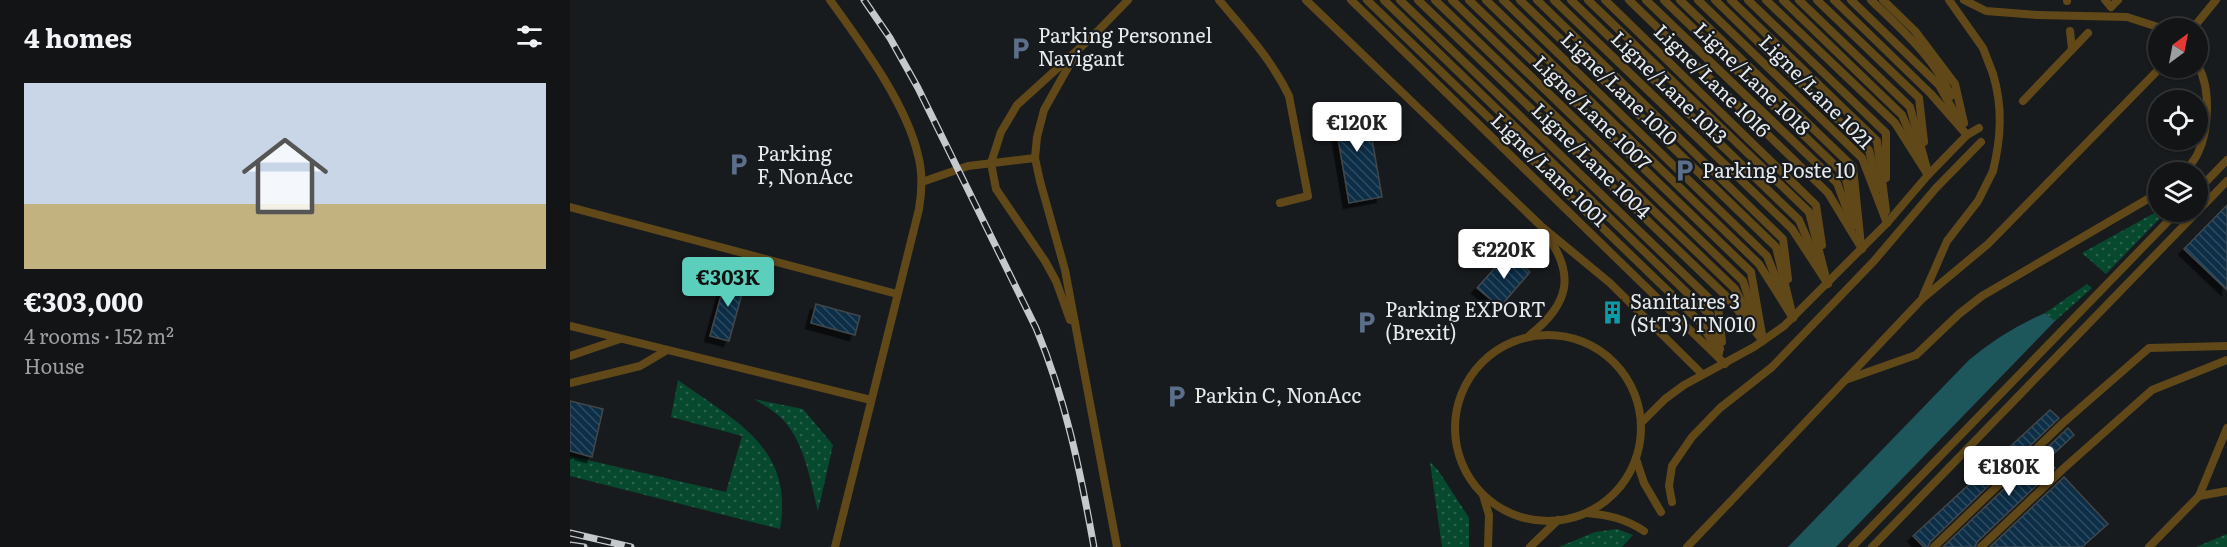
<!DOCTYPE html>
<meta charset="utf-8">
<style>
body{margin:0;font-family:Literata,serif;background:#1b1d1f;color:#f1f3f6;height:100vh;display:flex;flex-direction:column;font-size:22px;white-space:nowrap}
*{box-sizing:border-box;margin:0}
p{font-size:20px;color:#9c9ea1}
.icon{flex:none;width:33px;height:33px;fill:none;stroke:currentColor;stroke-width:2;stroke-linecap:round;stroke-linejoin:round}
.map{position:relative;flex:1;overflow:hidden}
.details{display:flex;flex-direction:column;background:#121416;width:570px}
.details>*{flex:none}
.needle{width:39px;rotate:32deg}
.controls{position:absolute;left:1578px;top:18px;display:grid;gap:12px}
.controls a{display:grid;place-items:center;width:60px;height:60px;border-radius:50%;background:#121416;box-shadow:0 2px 4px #0004,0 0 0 2px #313335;font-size:30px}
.price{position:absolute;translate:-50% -51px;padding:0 14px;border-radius:6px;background:#fff;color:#222;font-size:20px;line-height:39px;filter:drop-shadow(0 2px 3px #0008)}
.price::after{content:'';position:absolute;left:50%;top:36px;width:18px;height:14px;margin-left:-9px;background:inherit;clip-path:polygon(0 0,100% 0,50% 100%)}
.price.current{background:#5bcebc;color:#111}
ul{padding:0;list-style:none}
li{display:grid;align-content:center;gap:12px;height:318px;padding:0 24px}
li span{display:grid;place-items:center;height:186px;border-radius:0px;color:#555}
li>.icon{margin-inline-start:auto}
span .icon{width:108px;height:108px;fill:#fffc;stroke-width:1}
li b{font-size:26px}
h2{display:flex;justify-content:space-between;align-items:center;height:72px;padding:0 24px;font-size:26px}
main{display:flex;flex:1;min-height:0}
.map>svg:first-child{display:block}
.grass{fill:url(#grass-dots)}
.water{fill:#1d575b}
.building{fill:url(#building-back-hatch);stroke:#424649;stroke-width:1.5;filter:url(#shadow)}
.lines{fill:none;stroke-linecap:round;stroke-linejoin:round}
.service{stroke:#614818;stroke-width:8}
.rail-casing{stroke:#c6c9cc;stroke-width:7}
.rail{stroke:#181b1e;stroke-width:4.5;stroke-dasharray:14;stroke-linecap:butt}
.service-bridge{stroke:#614818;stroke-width:8}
.labels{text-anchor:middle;stroke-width:4.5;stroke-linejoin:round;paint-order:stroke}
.poi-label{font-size:20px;fill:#e7eaec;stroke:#181b1e;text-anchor:start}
.street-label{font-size:20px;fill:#e7eaec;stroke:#181b1e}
</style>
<main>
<section class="details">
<h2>4 homes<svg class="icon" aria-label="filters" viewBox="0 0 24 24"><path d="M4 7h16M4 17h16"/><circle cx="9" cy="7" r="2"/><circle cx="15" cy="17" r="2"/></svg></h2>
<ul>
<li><span style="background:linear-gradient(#c9d6e8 65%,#c2b280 0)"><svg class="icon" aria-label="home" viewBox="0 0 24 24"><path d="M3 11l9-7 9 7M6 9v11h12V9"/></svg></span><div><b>€303,000</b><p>4 rooms · 152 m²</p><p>House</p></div></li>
</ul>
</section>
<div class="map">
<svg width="1657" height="547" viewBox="0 0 1657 547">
<defs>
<pattern id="grass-dots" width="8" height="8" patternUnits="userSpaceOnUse" patternTransform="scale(1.5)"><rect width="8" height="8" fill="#07492f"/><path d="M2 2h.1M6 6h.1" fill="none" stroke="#2b634d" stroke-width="1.8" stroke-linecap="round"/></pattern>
<pattern id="building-back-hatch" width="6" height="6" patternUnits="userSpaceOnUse" patternTransform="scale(1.5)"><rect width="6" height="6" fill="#0b2e46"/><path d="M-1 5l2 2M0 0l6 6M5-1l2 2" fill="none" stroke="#2f4c61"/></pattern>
<filter id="shadow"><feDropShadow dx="-5.5" dy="5.5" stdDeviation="0" flood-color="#0009"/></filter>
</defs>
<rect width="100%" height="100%" fill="#181b1e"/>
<g class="grass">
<path d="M 1588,211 L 1596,212 L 1536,274 L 1512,253 Z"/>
<path d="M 1517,284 L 1522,288 L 1485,321 L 1475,313 Z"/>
<path d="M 108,380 C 166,422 224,447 210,529 L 0,476 L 0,456 L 156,492 L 172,436 L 101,417 Z"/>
<path d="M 184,399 L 233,409 L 263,445 L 248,511 C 240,480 234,437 208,415 C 201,409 192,404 184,399 Z"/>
<path d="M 860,462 L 868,470 L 899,518 L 899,547 L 872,547 Z"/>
<path d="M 1047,529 L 1063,535 L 1052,547 L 989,547 L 1025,532 Z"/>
<path d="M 1657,534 L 1657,547 L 1626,547 Z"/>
</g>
<path class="water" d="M 1475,313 L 1485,321 L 1266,547 L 1218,547 L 1399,360 C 1422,341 1447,325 1475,313 Z"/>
<g class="building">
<path d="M 796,104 L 812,197 L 779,203 L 763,109 Z"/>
<path d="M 1657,205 L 1657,290 L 1614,249 Z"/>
<path d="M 939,252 L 960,272 L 930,307 L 907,288 Z"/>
<path d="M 157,274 L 176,279 L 159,341 L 140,336 Z"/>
<path d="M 246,304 L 290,316 L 285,335 L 241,323 Z"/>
<path d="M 0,401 L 33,409 L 22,457 L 0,451 Z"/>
<path d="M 1480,410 L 1489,418 L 1360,542 L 1358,547 L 1354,547 L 1343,536 Z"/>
<path d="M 1498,428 L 1504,435 L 1477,460 L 1485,468 L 1407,542 L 1405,547 L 1373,547 Z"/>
<path d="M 1494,477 L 1538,524 L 1512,547 L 1420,547 Z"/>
</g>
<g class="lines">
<g class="service">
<path d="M 260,0 C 291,43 336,103 348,155 C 353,173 352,191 349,209 L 265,547"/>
<path d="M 649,0 C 674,30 702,60 719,96 L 738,196 L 710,203"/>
<path d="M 736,0 L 971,226 L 1040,283 L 1132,374"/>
<path d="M 781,0 L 1155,364"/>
<path d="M 797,0 L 1130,322 L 1149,353"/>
<path d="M 814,0 L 1140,315 L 1150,349"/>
<path d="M 830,0 L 1148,307 L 1152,342"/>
<path d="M 848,0 L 1157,297 L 1193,341"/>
<path d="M 865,0 L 1165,289 L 1184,325"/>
<path d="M 882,0 L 1173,281 L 1185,318"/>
<path d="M 899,0 L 1181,272 L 1193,340"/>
<path d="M 916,0 L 1189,264 L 1223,318"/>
<path d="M 933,0 L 1197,256 L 1212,293"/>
<path d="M 950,0 L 1206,247 L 1221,309"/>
<path d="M 967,0 L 1213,239 L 1218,279"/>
<path d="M 984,0 L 1222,229 L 1258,284"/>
<path d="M 1001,0 L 1229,220 L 1246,259"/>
<path d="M 1018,0 L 1239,212 L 1255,274"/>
<path d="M 1035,0 L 1246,205 L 1252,245"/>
<path d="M 1059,0 L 1258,193 L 1292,249"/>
<path d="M 1076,0 L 1267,183 L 1283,226"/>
<path d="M 1094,0 L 1275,175 L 1285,219"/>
<path d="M 1110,0 L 1283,167 L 1291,246"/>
<path d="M 1128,0 L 1292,158 L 1317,223"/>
<path d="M 1145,0 L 1299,150 L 1308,188"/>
<path d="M 1161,0 L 1307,141 L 1316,211"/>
<path d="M 1178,0 L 1316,133 L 1316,178"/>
<path d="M 1196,0 L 1325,123 L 1358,175"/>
<path d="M 1213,0 L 1332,115 L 1348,152"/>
<path d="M 1229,0 L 1340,107 L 1357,169"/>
<path d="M 1247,0 L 1349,98 L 1354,142"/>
<path d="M 1264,0 L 1361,94 L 1397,135"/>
<path d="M 1281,0 L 1369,85 L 1388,119"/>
<path d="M 1301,0 C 1330,28 1365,58 1381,96"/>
<path d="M 1313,0 L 1345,31 L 1385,84 L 1394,123"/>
<path d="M 1379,0 L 1413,48 L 1423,74"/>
<path d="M 1394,0 L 1416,11 L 1467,15"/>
<path d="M 1497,0 L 1497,1"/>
<path d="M 1535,0 L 1541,7"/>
<path d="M 1541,7 L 1548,0"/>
<path d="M 1623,28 L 1646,0"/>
<path d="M 1500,31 L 1502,49"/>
<path d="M 506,53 L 474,110 L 467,137 L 465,158 L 470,181 L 495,270 L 547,547"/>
<path d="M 1453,101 L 1518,33"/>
<path d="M 1615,172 C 1619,166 1625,160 1628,153 C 1639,130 1641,88 1628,66"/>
<path d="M 352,182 L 398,166 L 465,158"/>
<path d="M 1628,190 L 1657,160"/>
<path d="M 0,207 L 327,294"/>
<path d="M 1628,211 L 1657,181"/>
<path d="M 1353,296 L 1377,241 L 1408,201 L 1423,171"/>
<path d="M 500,320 L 486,281 L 475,261 L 426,189 L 421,163 L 431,132 L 447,105 L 522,37 L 558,0"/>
<path d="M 0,326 L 301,400"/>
<circle cx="978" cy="428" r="93"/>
<path d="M 960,335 C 999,304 1006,275 976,234"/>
<path d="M 0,356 L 50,339"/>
<path d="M 1278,379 L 1346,355 L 1389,314 L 1412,296 L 1588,193"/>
<path d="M 0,383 L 70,366 L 97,350"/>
<path d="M 1071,423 L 1095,399 L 1114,385 L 1184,347 L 1214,326 L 1317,223 L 1358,175 L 1397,135 L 1409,128"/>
<path d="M 1066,459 L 1074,483 L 1091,512"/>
<path d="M 913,495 L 919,515 L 918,547"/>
<path d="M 1629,496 L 1657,491"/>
<path d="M 1102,502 L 1099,486 L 1102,466 L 1122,437 L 1150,408 L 1202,367 L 1304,261 L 1366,188 L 1411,142"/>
<path d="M 1160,502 L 1352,299 L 1418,244 L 1590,68"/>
<path d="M 1017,513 C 1039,515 1056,519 1074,531"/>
<path d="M 960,547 L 988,520"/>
<path d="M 1282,547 L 1607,212"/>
<path d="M 1302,547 L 1627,212"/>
<path d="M 1364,547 L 1493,423 L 1579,348 L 1657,346"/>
<path d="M 1411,547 L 1493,469 L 1582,390 L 1657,360"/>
<path d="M 1579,547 L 1629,496 L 1657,428"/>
</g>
<defs>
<g id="rail">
<path d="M 294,0 L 320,38 L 348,88 L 466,328 C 496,400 510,470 524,547"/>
<path d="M 0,533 L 61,547"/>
<path d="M 0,545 L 14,547"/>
</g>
</defs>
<use href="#rail" class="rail-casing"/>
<use href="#rail" class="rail"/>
<g class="service-bridge">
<path d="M 1467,15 L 1557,17 L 1591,28"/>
<path d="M 1423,171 C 1431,138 1433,107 1423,74"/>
<path d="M 1117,547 L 1160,502"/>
</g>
</g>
<defs>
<symbol id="parking-bare" viewBox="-9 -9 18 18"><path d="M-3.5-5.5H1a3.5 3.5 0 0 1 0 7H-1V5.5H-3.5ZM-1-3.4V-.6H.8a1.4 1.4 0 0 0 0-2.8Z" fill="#5c6f8a" stroke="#181b1e" stroke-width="2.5" paint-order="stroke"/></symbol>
<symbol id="building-bare" viewBox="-9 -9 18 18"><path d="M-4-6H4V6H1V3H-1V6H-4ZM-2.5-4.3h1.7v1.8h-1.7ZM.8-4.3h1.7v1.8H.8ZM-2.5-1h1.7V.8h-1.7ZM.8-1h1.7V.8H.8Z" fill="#0f9aa8" stroke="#181b1e" stroke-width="2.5" paint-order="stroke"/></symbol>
</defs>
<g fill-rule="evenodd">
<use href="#parking-bare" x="434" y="32" width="33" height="33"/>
<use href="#parking-bare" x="152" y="148" width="33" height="33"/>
<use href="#parking-bare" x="1098" y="154" width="33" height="33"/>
<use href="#building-bare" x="1026" y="296" width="33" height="33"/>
<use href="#parking-bare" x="780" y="306" width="33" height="33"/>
<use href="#parking-bare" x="590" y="380" width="33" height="33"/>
</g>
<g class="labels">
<g class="poi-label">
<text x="468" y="43">Parking Personnel<tspan x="468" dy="23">Navigant</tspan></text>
<text x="187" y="161">Parking<tspan x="187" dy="23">F, NonAcc</tspan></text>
<text x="1132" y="178">Parking Poste 10</text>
<text x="1060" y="309">Sanitaires 3<tspan x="1060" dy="23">(StT3) TN010</tspan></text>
<text x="815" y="317">Parking EXPORT<tspan x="815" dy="23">(Brexit)</tspan></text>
<text x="624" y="403">Parkin C, NonAcc</text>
</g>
<g class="street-label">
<text transform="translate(1182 79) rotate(44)" y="7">Ligne/Lane 1018</text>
<text transform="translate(1142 81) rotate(44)" y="7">Ligne/Lane 1016</text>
<text transform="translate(1099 88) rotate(44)" y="7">Ligne/Lane 1013</text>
<text transform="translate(1049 89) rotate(44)" y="7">Ligne/Lane 1010</text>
<text transform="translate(1246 92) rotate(45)" y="7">Ligne/Lane 1021</text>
<text transform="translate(1022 113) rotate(44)" y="7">Ligne/Lane 1007</text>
<text transform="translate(1021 161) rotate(44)" y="7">Ligne/Lane 1004</text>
<text transform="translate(979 170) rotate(44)" y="7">Ligne/Lane 1001</text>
</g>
</g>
</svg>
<div class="controls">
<a><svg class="needle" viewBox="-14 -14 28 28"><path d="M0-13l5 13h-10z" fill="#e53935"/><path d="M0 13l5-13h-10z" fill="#9c9ea1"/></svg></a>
<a><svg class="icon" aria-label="locate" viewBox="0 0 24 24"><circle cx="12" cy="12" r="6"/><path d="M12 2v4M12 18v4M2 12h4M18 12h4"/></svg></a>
<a><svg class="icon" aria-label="layers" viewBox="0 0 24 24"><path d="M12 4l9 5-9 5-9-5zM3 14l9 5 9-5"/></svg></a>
</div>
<b class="price" style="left:787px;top:153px">€120K</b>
<b class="price" style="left:934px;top:280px">€220K</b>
<b class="price current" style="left:158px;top:308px">€303K</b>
<b class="price" style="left:1439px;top:497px">€180K</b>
</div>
</main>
